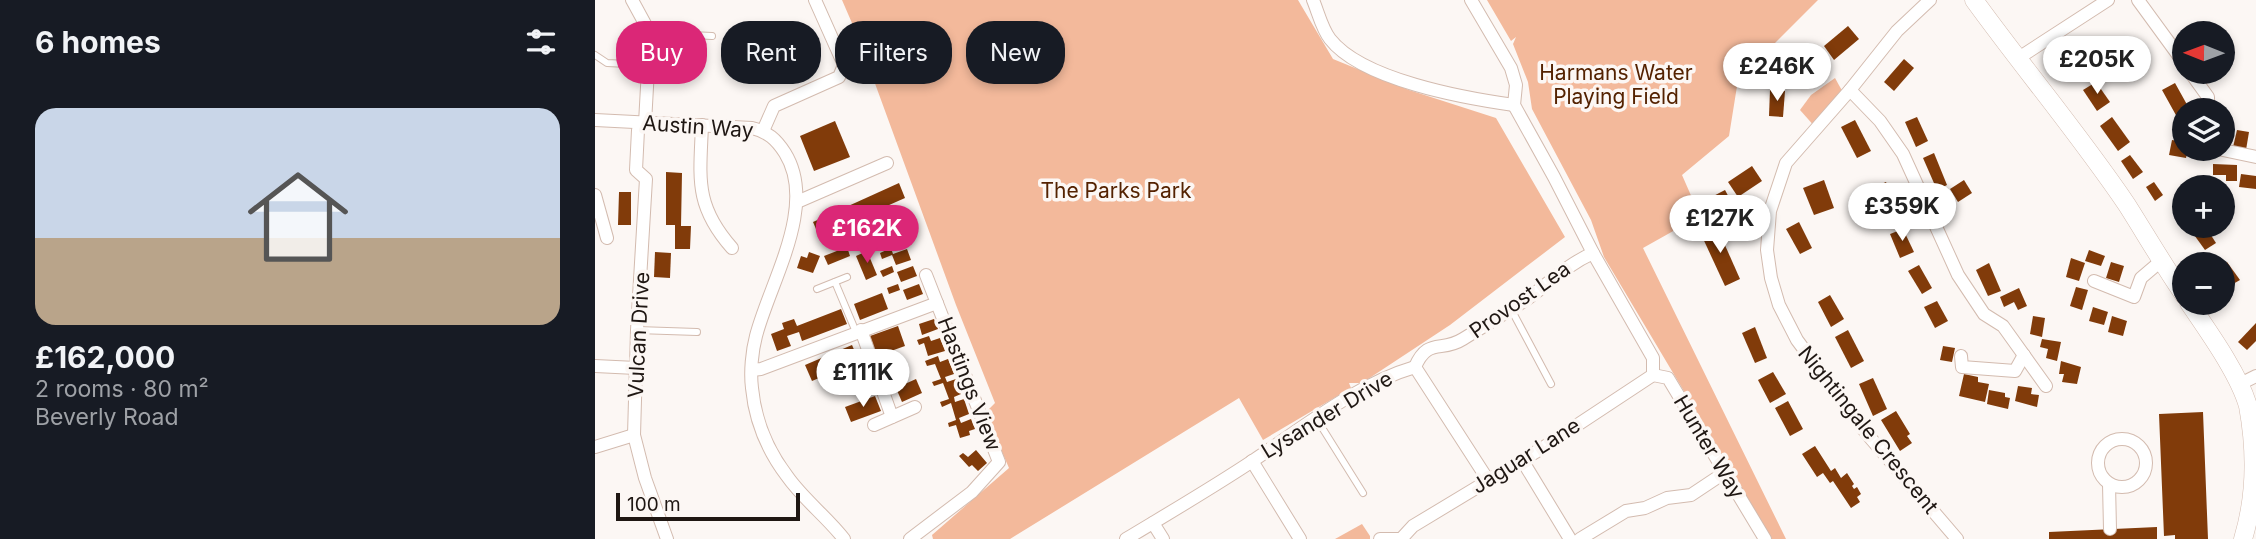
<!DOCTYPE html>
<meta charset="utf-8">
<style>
body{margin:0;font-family:Inter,sans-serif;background:#242831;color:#f1f3f6;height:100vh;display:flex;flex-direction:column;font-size:26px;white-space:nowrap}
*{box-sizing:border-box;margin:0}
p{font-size:23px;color:#9ea1a6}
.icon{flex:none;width:38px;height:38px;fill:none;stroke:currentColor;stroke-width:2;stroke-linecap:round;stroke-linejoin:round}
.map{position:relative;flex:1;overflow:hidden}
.side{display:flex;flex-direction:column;background:#171b24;width:595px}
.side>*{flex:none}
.guide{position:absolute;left:21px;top:21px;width:665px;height:63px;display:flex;gap:14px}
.needle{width:46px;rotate:271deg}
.controls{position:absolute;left:1577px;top:21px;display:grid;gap:14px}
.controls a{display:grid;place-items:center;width:63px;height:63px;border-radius:50%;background:#171b24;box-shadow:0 4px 10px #0003;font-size:35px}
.scale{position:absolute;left:21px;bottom:18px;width:184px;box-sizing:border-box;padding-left:7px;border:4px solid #1f1713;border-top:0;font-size:19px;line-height:24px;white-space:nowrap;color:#1f1713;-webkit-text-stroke:5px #fcf7f4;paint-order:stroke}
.price{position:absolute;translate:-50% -60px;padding:0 16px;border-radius:24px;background:#fff;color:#222;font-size:23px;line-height:46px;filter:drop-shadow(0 2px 4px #0008)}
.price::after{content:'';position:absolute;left:50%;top:42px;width:21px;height:16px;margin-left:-10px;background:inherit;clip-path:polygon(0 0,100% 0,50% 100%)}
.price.current{background:#db2777;color:#fff}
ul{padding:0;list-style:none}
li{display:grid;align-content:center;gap:14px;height:371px;padding:0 35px}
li+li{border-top:2px solid #363941}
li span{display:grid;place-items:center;height:217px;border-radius:21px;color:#555}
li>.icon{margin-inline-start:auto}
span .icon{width:126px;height:126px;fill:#fffc;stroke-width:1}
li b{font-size:30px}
h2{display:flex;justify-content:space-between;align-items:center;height:84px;padding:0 35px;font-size:30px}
.pill{padding:0 24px;border-radius:28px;background:#171b24;box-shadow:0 4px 10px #0003;font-size:24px;line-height:63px}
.pill.current{background:#db2777;color:#fff}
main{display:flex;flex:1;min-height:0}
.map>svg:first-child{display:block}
.green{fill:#f3b99b}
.building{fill:#813b0a}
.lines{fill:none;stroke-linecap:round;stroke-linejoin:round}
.lane-casing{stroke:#d3bbaf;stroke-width:8}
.street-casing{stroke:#d3bbaf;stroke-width:14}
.secondary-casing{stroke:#d3bbaf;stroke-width:19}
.lane{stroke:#fff;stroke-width:6}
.street{stroke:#fff;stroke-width:12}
.secondary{stroke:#fff;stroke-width:18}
.labels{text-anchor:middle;stroke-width:7;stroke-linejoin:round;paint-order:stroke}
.park-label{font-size:21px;fill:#542201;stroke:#fcf7f4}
.street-label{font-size:21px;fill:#1f1713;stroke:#fcf7f4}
</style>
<main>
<section class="side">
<h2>6 homes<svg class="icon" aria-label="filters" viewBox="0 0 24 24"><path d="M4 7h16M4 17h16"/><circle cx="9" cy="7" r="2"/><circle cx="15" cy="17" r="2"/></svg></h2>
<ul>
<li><span style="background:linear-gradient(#c9d6e8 60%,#b9a48a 0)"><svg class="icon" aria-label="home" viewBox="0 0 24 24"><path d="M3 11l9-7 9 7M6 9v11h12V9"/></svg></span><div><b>£162,000</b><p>2 rooms · 80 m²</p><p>Beverly Road</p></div></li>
</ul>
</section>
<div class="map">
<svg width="1661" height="539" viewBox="0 0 1661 539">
<rect width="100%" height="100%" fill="#fcf7f4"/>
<g class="green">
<path d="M 247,0 L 703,0 L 738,59 L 814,90 L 901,118 L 970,237 L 855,325 L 767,383 L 754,383 L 756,388 L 668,440 L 644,398 L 415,539 L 338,539 L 337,535 L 414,468 L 390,413 L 400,403 L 361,305 L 263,37 Z"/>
<path d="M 892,0 L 1223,0 L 1143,80 L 1134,136 L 1087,175 L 1105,216 L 1048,248 L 1191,539 L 1177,539 L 1009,257 L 996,220 L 937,109 L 933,82 L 918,44 L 921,37 L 916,41 Z"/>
<path d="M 1240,78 L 1250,96 L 1221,128 L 1205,110 L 1216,95 Z"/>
<path d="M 767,524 L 775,536 L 775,539 L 740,539 Z"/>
</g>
<g class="building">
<path d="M 1253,26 L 1264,39 L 1239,60 L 1229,46 Z"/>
<path d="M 1225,54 L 1234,65 L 1210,86 L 1200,75 Z"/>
<path d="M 1309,59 L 1319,68 L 1299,91 L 1289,82 Z"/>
<path d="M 1501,82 L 1515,102 L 1502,111 L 1488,90 Z"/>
<path d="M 1580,83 L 1595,110 L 1589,110 L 1589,113 L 1582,117 L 1567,90 Z"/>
<path d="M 1175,90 L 1190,91 L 1188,117 L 1174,116 Z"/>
<path d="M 1322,117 L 1333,141 L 1321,147 L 1310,122 Z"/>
<path d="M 1517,117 L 1535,142 L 1523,151 L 1505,126 Z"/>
<path d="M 1260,120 L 1276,151 L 1262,158 L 1246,127 Z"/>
<path d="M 240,121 L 255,157 L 219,171 L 205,136 Z"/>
<path d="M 1642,130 L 1654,132 L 1651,150 L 1638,147 Z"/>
<path d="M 1577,140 L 1589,142 L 1589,149 L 1593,149 L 1591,158 L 1574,155 Z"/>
<path d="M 1339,153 L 1352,185 L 1342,190 L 1328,158 Z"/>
<path d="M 1535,155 L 1548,172 L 1538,179 L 1526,161 Z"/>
<path d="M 1618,164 L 1642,165 L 1642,181 L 1631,181 L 1631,175 L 1618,175 Z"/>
<path d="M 1157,166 L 1167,181 L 1143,197 L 1133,182 Z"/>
<path d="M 71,172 L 87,173 L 86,226 L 96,226 L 95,249 L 80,249 L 80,225 L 71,225 Z"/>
<path d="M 1646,174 L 1661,176 L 1661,189 L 1644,187 Z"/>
<path d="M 1229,180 L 1239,208 L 1219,215 L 1208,188 Z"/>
<path d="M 1369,180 L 1377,193 L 1363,202 L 1355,189 Z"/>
<path d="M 1291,182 L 1301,204 L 1288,210 L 1277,188 Z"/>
<path d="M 1559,182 L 1568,195 L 1560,201 L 1551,187 Z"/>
<path d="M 304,183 L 310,198 L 224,236 L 218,222 Z"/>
<path d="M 1130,190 L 1137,203 L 1111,218 L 1103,204 Z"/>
<path d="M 24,192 L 36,192 L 36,225 L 23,225 Z"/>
<path d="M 1589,195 L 1589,214 L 1582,198 Z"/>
<path d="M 1204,222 L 1217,248 L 1205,254 L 1191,229 Z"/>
<path d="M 1121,225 L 1145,279 L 1130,286 L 1105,232 Z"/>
<path d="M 1607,226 L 1610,226 L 1621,243 L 1610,250 L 1597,232 Z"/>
<path d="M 1308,229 L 1319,252 L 1305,258 L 1295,234 Z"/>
<path d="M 290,230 L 292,236 L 305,231 L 310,241 L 294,248 L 290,237 L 280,242 L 278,235 Z"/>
<path d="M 252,247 L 255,256 L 233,265 L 229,256 Z"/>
<path d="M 296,248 L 298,254 L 312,249 L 316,260 L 301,265 L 297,255 L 287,259 L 285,253 Z"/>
<path d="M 1494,250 L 1510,256 L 1506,266 L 1490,261 Z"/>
<path d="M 272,251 L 282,275 L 271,280 L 261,256 Z"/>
<path d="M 60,252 L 76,253 L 75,278 L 59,277 Z"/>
<path d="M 214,252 L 225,256 L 218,273 L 202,268 L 206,256 L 212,258 Z"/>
<path d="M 1476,258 L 1490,263 L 1484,281 L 1471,277 Z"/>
<path d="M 1516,262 L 1529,266 L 1524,282 L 1511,278 Z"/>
<path d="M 1632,262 L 1645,280 L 1638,284 L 1628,270 L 1628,265 Z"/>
<path d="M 1394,263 L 1406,291 L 1393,296 L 1381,270 Z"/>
<path d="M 1324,265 L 1337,288 L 1327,294 L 1313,271 Z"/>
<path d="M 297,266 L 299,272 L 288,277 L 285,271 Z"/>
<path d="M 318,266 L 322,276 L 306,282 L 302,272 Z"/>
<path d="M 303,284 L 305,290 L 294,294 L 292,288 Z"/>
<path d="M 324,284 L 328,294 L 312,300 L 308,290 Z"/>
<path d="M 1481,287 L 1493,290 L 1487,310 L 1475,306 Z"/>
<path d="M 1424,288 L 1432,306 L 1423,310 L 1419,302 L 1409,307 L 1405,297 Z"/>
<path d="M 287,293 L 293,309 L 265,320 L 259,304 Z"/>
<path d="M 1235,295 L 1249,319 L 1236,327 L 1223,302 Z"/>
<path d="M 1342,301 L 1353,321 L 1340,328 L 1329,307 Z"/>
<path d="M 1498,307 L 1513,312 L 1509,325 L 1494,321 Z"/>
<path d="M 246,309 L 252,324 L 207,341 L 204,332 L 192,336 L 196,346 L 182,351 L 176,334 L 189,329 L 187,323 L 199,319 L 202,326 Z"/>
<path d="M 1438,316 L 1450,318 L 1447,337 L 1435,334 Z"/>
<path d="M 1517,316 L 1532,321 L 1528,336 L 1513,332 Z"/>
<path d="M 339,319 L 343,329 L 327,335 L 324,324 Z"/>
<path d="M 1661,323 L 1661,341 L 1652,350 L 1643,342 Z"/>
<path d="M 303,326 L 310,346 L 282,356 L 275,336 Z"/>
<path d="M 1160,327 L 1172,358 L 1160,363 L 1147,333 Z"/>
<path d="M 1253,330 L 1269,361 L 1256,368 L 1240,337 Z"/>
<path d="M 334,336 L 336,341 L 345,338 L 350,351 L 333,356 L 329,343 L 324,345 L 322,340 Z"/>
<path d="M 1447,339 L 1466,342 L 1462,361 L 1451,358 L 1453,349 L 1445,347 Z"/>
<path d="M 257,345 L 264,361 L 217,381 L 210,365 Z"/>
<path d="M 1348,346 L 1360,348 L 1357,362 L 1345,360 Z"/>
<path d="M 343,356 L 345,362 L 353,359 L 359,374 L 350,377 L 352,382 L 361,379 L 366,394 L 359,397 L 360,402 L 369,399 L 374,414 L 364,418 L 366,423 L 376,419 L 380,429 L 374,431 L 375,435 L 365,438 L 361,425 L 354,427 L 353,423 L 361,420 L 356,403 L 347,407 L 345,402 L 354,399 L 348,383 L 339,386 L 337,382 L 346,379 L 340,364 L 332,366 L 330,361 Z"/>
<path d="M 1466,361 L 1486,367 L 1482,384 L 1467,382 L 1469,374 L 1464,374 Z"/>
<path d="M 1178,372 L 1191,394 L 1175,403 L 1163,380 Z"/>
<path d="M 1369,374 L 1383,377 L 1383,382 L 1394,384 L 1390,402 L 1364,396 Z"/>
<path d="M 1278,378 L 1292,409 L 1278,416 L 1264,384 Z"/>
<path d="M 321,379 L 327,393 L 307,402 L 301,388 Z"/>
<path d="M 1423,386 L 1437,388 L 1436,394 L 1444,395 L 1442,407 L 1420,401 Z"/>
<path d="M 1394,390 L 1410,393 L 1410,397 L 1415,398 L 1413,409 L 1392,404 Z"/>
<path d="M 280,396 L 286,411 L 256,422 L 250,407 Z"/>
<path d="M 1193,401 L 1208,429 L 1195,436 L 1180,408 Z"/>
<path d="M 1301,411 L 1315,434 L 1312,436 L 1317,443 L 1305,451 L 1286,420 Z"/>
<path d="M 1608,412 L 1613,539 L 1580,539 L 1580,535 L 1569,536 L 1564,414 Z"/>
<path d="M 1220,446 L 1236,471 L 1240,468 L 1246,478 L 1252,473 L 1259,484 L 1257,486 L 1259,489 L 1262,487 L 1266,494 L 1262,497 L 1265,502 L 1256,508 L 1238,481 L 1235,483 L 1228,473 L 1222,477 L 1207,454 Z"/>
<path d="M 381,450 L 392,463 L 383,471 L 377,465 L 374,467 L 364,456 L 368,453 L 373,457 Z"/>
<path d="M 1562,527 L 1562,539 L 1454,539 L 1454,532 Z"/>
</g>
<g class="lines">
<defs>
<g id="lane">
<path d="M 55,33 L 117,36"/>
<path d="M 0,55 L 12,63 L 53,65"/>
<path d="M 240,282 L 261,332"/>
<path d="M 222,289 L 252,277"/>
<path d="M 916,309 L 956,384"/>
<path d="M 42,330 L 102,332"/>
<path d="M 721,418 L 768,493"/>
</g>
<g id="street">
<path d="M 37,0 L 55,33 L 50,123"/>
<path d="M 718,0 C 723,12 727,29 735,39 C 767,80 869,98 919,105"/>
<path d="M 876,0 L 916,68 L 921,85 L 919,105 L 959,177 L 998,253 L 1058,358 L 1058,375"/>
<path d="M 1335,0 L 1302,31 L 1255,90 L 1191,163 L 1175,211 L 1172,250 L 1176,278 L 1184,305 L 1202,340 L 1272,434 L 1362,539"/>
<path d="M 1543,0 L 1589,63"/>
<path d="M 1422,59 L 1513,0"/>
<path d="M 1595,72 L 1613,97 L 1613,110"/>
<path d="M 1255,90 L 1285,121 L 1308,154 L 1363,275 L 1389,314 L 1408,326 L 1451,386"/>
<path d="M 0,120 L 157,128 C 173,132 181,139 190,153 C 223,206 175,282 161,336 C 157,351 155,372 157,388 C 160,420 173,451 192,476 C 208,499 232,517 249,539"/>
<path d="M 107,125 C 105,178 99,205 137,248"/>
<path d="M 43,130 L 41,170 L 51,179 L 42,330 L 39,435 L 50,478 L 72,539"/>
<path d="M 168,131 L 179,106 L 244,77 L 249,65 L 220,0"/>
<path d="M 1623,149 L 1661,157"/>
<path d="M 0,195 L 12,238"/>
<path d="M 202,202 L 292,163"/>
<path d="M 1499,281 L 1539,297 L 1546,278 L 1566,261"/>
<path d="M 266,330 L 297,417"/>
<path d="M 1366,356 L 1367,367 L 1420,371 L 1429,355"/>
<path d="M 0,366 L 41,368"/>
<path d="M 820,367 C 833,337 846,353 868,339 C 889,326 911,313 932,299 C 956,282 970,266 998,253"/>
<path d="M 157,370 L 166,369 L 342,303"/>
<path d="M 1058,375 L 1073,378 L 1170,539"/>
<path d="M 1643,385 L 1661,376"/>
<path d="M 279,425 L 320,407"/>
<circle cx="1527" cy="463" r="24"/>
<path d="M 0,447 L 39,435"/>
<path d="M 927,460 L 975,539"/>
<path d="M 657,461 L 705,539"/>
<path d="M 1514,484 L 1515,529"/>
<path d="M 558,523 L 568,539"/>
<path d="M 315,539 L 377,492 L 404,462 L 331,275"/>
<path d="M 531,539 C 574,513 617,488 659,460 C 709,427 762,384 820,367 L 893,480"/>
<path d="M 785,539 L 806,539"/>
<path d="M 806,539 L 818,526 L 949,447 L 1058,375"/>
<path d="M 985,539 L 1031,511 L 1050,508 L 1072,498 L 1096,495 L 1129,473"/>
</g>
<g id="secondary">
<path d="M 1379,0 C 1429,69 1484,134 1532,205 C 1551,235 1569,266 1589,295"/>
<path d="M 1594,303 C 1613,331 1644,374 1653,406 C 1661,450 1661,496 1648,539"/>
</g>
</defs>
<use href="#lane" class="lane-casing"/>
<use href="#street" class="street-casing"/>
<use href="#secondary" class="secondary-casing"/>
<use href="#lane" class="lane"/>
<use href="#street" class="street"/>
<use href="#secondary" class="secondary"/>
</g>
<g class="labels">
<g class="park-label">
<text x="1021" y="80">Harmans Water<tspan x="1021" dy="24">Playing Field</tspan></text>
<text x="521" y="198">The Parks Park</text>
</g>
<g class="street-label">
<text transform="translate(103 127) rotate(4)" y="7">Austin Way</text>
<text transform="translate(925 300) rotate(-35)" y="7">Provost Lea</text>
<text transform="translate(44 335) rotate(-87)" y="7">Vulcan Drive</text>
<text transform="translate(374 384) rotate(69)" y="7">Hastings View</text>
<text transform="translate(732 415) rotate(-31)" y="7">Lysander Drive</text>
<text transform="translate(1273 430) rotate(51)" y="7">Nightingale Crescent</text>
<text transform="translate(1114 447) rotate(59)" y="7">Hunter Way</text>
<text transform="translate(931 456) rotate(-32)" y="7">Jaguar Lane</text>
</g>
</g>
</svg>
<div class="controls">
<a><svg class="needle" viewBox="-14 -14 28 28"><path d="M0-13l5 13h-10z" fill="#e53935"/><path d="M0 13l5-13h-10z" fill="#9ea1a6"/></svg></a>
<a><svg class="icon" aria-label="layers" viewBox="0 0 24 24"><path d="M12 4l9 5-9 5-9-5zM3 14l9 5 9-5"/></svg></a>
<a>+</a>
<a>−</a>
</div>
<div class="scale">100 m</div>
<b class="price" style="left:1502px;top:96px">£205K</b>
<b class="price" style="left:1182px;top:103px">£246K</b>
<b class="price" style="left:1307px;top:243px">£359K</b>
<b class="price" style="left:1125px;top:255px">£127K</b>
<b class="price current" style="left:272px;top:265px">£162K</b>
<b class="price" style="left:268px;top:409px">£111K</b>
<div class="guide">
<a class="pill current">Buy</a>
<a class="pill">Rent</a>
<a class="pill">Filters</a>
<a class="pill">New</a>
</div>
</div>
</main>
